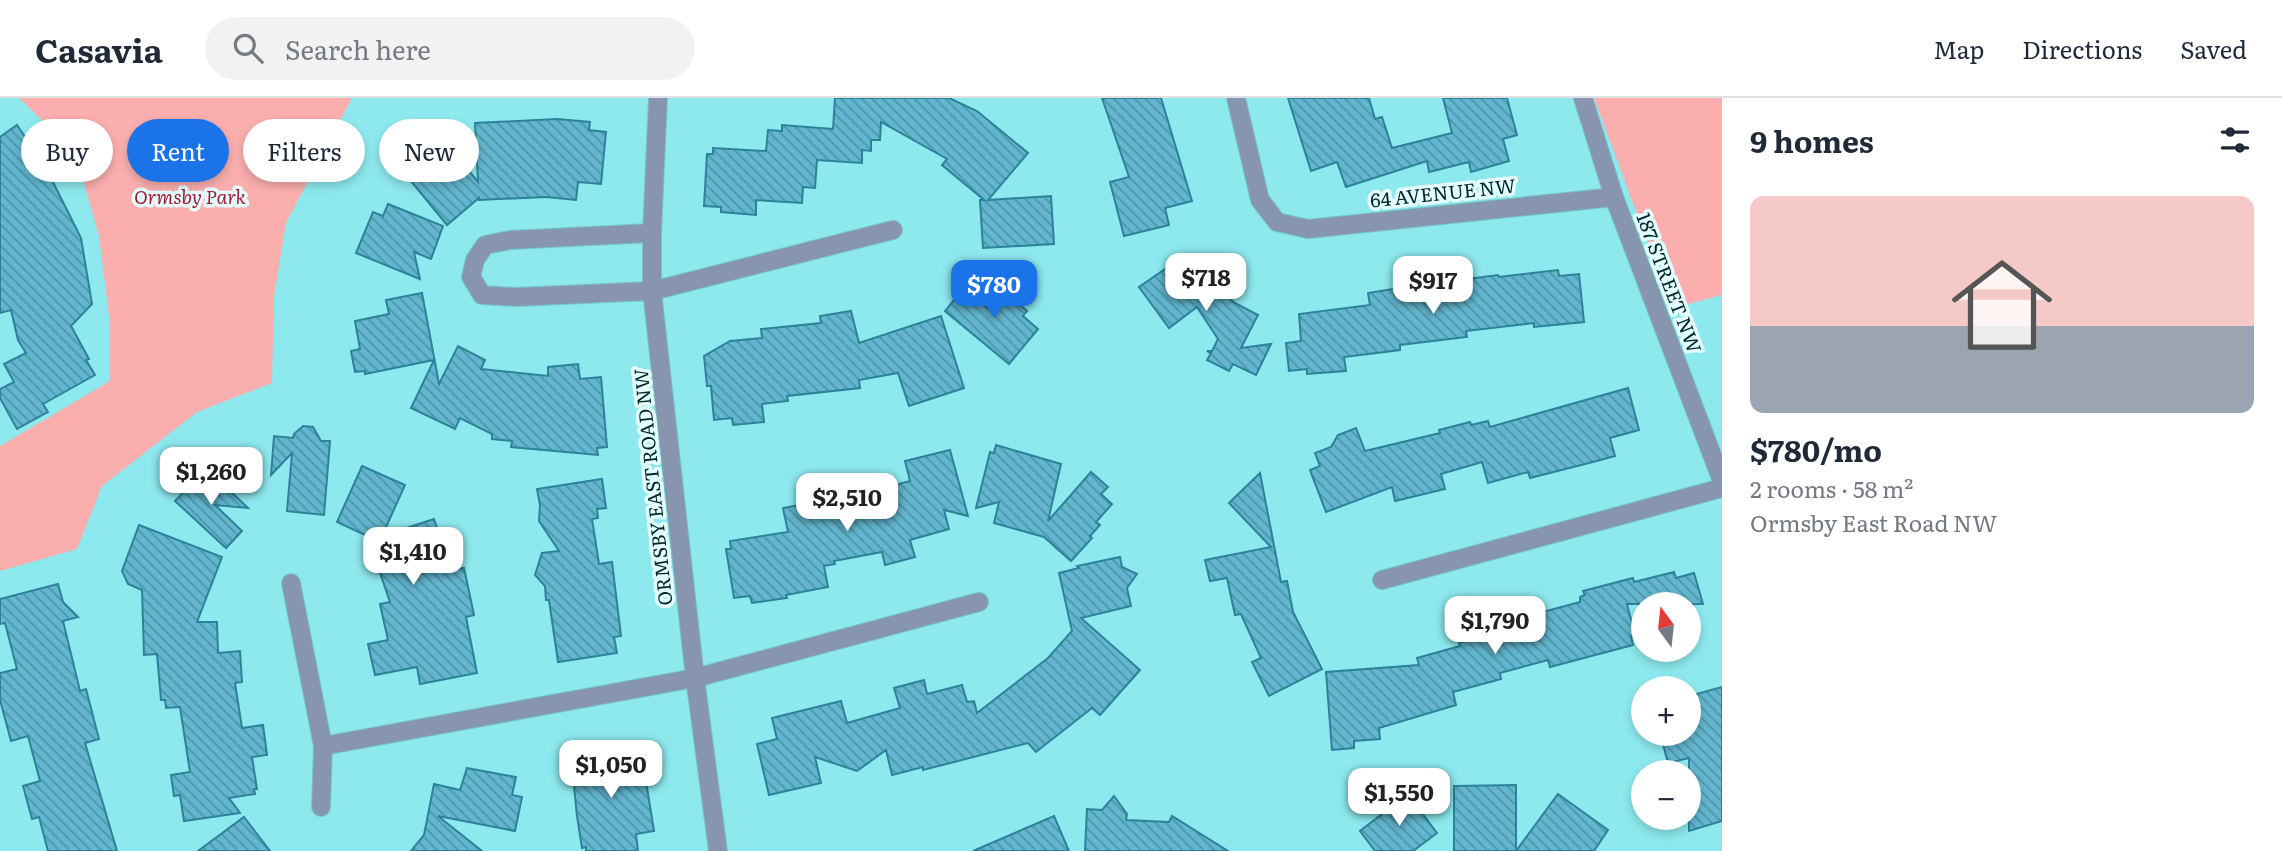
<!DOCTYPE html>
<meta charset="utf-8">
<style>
body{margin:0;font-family:Literata,serif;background:#f2f2f3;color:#1f2937;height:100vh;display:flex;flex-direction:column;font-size:26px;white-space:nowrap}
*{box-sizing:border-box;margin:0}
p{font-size:23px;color:#747a83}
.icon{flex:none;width:38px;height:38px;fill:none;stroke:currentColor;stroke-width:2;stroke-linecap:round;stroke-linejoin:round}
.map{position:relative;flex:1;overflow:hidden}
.sheet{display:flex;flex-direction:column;background:#fff;width:560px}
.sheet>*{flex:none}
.top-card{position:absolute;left:21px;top:21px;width:665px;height:63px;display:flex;gap:14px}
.needle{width:46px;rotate:345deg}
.fabs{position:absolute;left:1631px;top:494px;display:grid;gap:14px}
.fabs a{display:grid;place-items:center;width:70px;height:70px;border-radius:50%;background:#fff;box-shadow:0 4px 10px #0003;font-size:35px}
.price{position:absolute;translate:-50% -60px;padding:0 16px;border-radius:14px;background:#fff;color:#222;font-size:23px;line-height:46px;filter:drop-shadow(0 2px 4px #0008)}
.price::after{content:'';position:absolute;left:50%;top:42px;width:21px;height:16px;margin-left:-10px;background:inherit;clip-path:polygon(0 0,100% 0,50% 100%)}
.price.active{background:#1a73e8;color:#fff}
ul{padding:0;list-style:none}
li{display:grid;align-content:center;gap:14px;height:371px;padding:0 28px}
li span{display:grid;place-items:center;height:217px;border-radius:14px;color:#555}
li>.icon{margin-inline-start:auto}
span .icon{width:126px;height:126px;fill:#fffc;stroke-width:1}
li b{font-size:30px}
h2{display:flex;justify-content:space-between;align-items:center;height:84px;padding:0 28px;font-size:30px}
.tag{padding:0 24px;border-radius:32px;background:#fff;box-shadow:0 4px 10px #0003;font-size:24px;line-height:63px}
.tag.active{background:#1a73e8;color:#fff}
header{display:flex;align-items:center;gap:42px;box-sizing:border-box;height:98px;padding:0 35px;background:#fff;border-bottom:2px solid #e0e1e3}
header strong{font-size:33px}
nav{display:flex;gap:38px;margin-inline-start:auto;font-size:24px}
.search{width:490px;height:63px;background:#f2f2f3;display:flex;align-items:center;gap:18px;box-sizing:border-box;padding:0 24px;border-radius:38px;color:#747a83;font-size:26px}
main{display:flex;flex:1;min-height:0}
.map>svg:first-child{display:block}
.green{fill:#fbaeae}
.building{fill:url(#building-back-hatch);stroke:#2b839a;stroke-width:2}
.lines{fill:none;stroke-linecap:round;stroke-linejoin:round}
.minor-casing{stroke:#74c6ca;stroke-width:20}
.minor{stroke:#8796ae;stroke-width:18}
.labels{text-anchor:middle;stroke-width:7;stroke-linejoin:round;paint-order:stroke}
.street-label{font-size:19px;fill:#002628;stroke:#e4feff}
.park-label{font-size:19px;font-style:italic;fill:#9e1e30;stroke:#e4feff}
</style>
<header>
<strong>Casavia</strong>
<div class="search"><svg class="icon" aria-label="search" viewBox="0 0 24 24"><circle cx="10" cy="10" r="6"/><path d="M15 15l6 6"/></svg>Search here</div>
<nav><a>Map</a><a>Directions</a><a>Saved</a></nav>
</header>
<main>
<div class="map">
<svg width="1722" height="753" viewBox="0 0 1722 753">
<defs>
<pattern id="building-back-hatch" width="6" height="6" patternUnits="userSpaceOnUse" patternTransform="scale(1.75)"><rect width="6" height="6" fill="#63b6cf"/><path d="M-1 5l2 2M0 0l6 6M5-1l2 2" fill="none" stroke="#4f94a8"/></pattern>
</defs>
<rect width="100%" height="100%" fill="#8de9ee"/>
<g class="green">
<path d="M 19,0 L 352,0 L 286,125 L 274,199 L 272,285 L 197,314 L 102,388 L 77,451 L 0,473 L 0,348 L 110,283 L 110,225 L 99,138 L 75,54 Z"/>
<path d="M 1594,0 L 1722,0 L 1722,197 L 1685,207 L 1645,138 Z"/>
</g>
<g class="building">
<path d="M 835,0 L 949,0 L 977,13 L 1028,55 L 988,102 L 1051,98 L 1054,146 L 983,150 L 980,102 L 984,102 L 942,67 L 947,61 L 881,24 L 880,42 L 871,42 L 871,53 L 862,52 L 862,65 L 817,62 L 815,90 L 803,89 L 802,105 L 756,102 L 756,117 L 721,114 L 721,109 L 704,108 L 707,56 L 713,56 L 713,50 L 766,53 L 768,32 L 782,33 L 782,27 L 833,31 Z"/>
<path d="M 1102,0 L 1161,0 L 1192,103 L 1165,110 L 1169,127 L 1124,138 L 1110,84 L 1129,79 Z"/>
<path d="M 1288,0 L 1369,0 L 1375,21 L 1382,19 L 1392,50 L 1452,35 L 1443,0 L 1507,0 L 1517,37 L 1503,41 L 1509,63 L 1471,74 L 1469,64 L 1429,74 L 1427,63 L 1346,89 L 1337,64 L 1311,73 Z"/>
<path d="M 557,21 L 590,24 L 589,32 L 606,34 L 601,86 L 578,84 L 576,102 L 546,99 L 479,102 L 479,100 L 447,127 L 397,66 L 435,31 L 478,84 L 475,25 Z"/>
<path d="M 17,27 L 37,56 L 41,53 L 53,70 L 48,74 L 81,140 L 92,206 L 71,228 L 89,261 L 86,262 L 95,277 L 43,306 L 48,314 L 17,331 L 0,300 L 0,291 L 14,284 L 4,266 L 26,255 L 18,242 L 11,212 L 0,215 L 0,39 Z"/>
<path d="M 388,106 L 443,128 L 431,161 L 414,154 L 420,181 L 356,155 L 373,114 L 383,118 Z"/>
<path d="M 1184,158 L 1198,178 L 1209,170 L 1233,204 L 1258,217 L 1241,250 L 1271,246 L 1256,277 L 1233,266 L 1229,273 L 1207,262 L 1211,255 L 1207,253 L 1212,253 L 1218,241 L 1197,209 L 1169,230 L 1139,189 Z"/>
<path d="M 1558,172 L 1559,178 L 1579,176 L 1584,224 L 1534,229 L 1534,225 L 1466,233 L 1467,239 L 1400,247 L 1400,252 L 1344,259 L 1346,273 L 1307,276 L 1307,271 L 1289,273 L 1286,245 L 1301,243 L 1299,216 L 1370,207 L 1368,195 L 1405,189 L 1498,177 L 1499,179 Z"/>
<path d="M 984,177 L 1027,213 L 1023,218 L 1038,231 L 1009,266 L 945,213 L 964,190 L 986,209 Z"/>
<path d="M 422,195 L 439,286 L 458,248 L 485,262 L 481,271 L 548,278 L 548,269 L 578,266 L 580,281 L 601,279 L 607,349 L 597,350 L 598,357 L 511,349 L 512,343 L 492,341 L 492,336 L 460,320 L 455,331 L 411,310 L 434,262 L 365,276 L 365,273 L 355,274 L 351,253 L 360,251 L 355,223 L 389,216 L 386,202 Z"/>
<path d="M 851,213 L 859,245 L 941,218 L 964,290 L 909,308 L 898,275 L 859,282 L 860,290 L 787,298 L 788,303 L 762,306 L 764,324 L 733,327 L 732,320 L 714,322 L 711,288 L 707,288 L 704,258 L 730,243 L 762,240 L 761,231 L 821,225 L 820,218 Z"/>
<path d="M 1628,290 L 1639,332 L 1610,340 L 1615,358 L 1589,365 L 1530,380 L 1528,374 L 1488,385 L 1482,364 L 1441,376 L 1445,391 L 1395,403 L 1392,389 L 1326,414 L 1310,372 L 1320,368 L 1315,355 L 1331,349 L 1338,337 L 1356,330 L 1365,353 L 1440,335 L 1439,332 L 1470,324 L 1471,327 L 1488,323 L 1490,329 Z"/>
<path d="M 303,328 L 313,329 L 321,343 L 330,343 L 324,417 L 287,413 L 292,355 L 271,377 L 274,338 L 293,340 L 294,336 Z"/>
<path d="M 996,347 L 1061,366 L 1048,423 L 1091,374 L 1108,389 L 1101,396 L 1112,406 L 1096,424 L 1100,427 L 1090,438 L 1092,440 L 1071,463 L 1044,439 L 994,425 L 999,404 L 976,410 L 990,354 L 994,355 Z"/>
<path d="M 950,352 L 968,418 L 944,412 L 949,431 L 910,442 L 915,459 L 885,467 L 882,454 L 834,463 L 835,466 L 824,468 L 828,489 L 786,497 L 787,500 L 752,505 L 750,498 L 734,500 L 726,451 L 731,451 L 730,443 L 788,434 L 783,410 L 805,406 L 807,415 L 848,407 L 847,400 L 910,383 L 905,363 Z"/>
<path d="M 362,368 L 405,387 L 382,438 L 434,421 L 439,436 L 445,434 L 458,471 L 464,470 L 474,517 L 466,519 L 477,575 L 420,586 L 417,569 L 375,577 L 368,546 L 388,542 L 380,506 L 390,504 L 369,443 L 374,441 L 337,424 Z"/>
<path d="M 207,371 L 248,410 L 215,407 L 242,433 L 226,450 L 175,403 Z"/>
<path d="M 1260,375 L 1281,484 L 1287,483 L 1293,514 L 1322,571 L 1269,598 L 1252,564 L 1261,560 L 1241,516 L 1235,517 L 1227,480 L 1210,483 L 1205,462 L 1271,449 L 1229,405 Z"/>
<path d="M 602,381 L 606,410 L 597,411 L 598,420 L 592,421 L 599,466 L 612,464 L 621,538 L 614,539 L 617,555 L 558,564 L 549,502 L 546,502 L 545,488 L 535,477 L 542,455 L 559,453 L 539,423 L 540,407 L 537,391 Z"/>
<path d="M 139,427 L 222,459 L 197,524 L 217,524 L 218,555 L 240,553 L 242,584 L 235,585 L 242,630 L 263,627 L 267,657 L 252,659 L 257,691 L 254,691 L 255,696 L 229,700 L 240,715 L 184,723 L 180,697 L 174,698 L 171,677 L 190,674 L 180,609 L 166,610 L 165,602 L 161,602 L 157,556 L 144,557 L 142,492 L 128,486 L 122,473 Z"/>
<path d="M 1120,459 L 1122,469 L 1137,476 L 1127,490 L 1131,508 L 1081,520 L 1140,572 L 1100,617 L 1092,610 L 1036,654 L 1028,645 L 923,672 L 923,669 L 892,677 L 886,652 L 857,673 L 815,659 L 821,685 L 769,697 L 757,646 L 777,641 L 772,620 L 841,603 L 847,625 L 900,610 L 894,590 L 924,582 L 927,596 L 962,587 L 967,604 L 974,603 L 977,615 L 1048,560 L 1072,533 L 1059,475 L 1079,470 L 1077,468 Z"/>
<path d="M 1674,474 L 1676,480 L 1694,475 L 1703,506 L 1627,506 L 1635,537 L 1631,538 L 1633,547 L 1550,569 L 1548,562 L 1500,575 L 1501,581 L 1453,594 L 1456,607 L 1379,630 L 1380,641 L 1354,643 L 1354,650 L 1332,652 L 1326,574 L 1419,567 L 1417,560 L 1460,548 L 1459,545 L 1489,537 L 1484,519 L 1513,511 L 1515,518 L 1538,512 L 1539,515 L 1580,504 L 1580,499 L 1585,497 L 1583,493 L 1633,480 L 1634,484 Z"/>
<path d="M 58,486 L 63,504 L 78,519 L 63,523 L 80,593 L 86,591 L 99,641 L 85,645 L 117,753 L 48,753 L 39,719 L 32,721 L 23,688 L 40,683 L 28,638 L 11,643 L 0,602 L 0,575 L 17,571 L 5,525 L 0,526 L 0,501 Z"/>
<path d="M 1722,589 L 1722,723 L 1689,733 L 1689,660 L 1668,665 L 1660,635 L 1689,635 L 1689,598 Z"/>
<path d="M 624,646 L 627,668 L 643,665 L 654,733 L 636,736 L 638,753 L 586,753 L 586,749 L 582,750 L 577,718 L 572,668 L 575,667 L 573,657 L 586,656 L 585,651 Z"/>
<path d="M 467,670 L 516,679 L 512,697 L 522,699 L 515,733 L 438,718 L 482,753 L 411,753 L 424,737 L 434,686 L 460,692 Z"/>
<path d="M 1516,687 L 1516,753 L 1454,753 L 1454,688 Z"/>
<path d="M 1408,696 L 1437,735 L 1413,753 L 1375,753 L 1360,733 Z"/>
<path d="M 1558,696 L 1608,732 L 1594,753 L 1516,753 Z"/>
<path d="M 1114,698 L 1127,716 L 1126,722 L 1169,724 L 1172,718 L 1228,753 L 1085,753 L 1087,711 L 1102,712 Z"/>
<path d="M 1054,718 L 1069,753 L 973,753 Z"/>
<path d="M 244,719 L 270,753 L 198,753 Z"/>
</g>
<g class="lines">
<defs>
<g id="minor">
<path d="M 658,0 L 652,135 L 652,193 L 695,580 L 718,753"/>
<path d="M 1236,0 L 1260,102 L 1277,124 L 1308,131 L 1614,99"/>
<path d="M 1583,0 L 1614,99 L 1722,383"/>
<path d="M 652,135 L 510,142 L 485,147 L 475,162 L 471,179 L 482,197 L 516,199 L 652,193 L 893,132"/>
<path d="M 1382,482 L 1722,390"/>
<path d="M 291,485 L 323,648 L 321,709"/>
<path d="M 323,648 L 695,580 L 979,504"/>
</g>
</defs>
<use href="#minor" class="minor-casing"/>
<use href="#minor" class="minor"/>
</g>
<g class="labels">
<g class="street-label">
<text transform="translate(1443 95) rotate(-6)" y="7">64 AVENUE NW</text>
<text transform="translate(1669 185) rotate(69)" y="7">187 STREET NW</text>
<text transform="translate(653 389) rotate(-96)" y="7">ORMSBY EAST ROAD NW</text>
</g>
<g class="park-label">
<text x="190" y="106">Ormsby Park</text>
</g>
</g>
</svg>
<div class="fabs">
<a><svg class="needle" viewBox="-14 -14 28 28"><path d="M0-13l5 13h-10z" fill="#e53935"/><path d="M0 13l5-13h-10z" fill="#747a83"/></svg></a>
<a>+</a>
<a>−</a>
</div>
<b class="price" style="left:1206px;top:215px">$718</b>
<b class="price" style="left:1433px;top:218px">$917</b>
<b class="price active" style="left:994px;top:222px">$780</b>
<b class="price" style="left:211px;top:409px">$1,260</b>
<b class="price" style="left:847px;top:435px">$2,510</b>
<b class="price" style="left:413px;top:489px">$1,410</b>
<b class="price" style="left:1495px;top:558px">$1,790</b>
<b class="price" style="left:611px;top:702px">$1,050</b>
<b class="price" style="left:1399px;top:730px">$1,550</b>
<div class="top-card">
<a class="tag">Buy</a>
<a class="tag active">Rent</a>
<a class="tag">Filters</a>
<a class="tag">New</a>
</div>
</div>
<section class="sheet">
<h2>9 homes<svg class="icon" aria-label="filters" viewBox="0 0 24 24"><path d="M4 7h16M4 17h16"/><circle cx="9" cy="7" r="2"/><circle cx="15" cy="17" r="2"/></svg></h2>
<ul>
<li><span style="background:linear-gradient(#f6c9c9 60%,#9aa5b1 0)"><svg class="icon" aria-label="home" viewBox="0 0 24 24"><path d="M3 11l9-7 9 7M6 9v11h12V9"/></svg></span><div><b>$780/mo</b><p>2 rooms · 58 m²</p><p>Ormsby East Road NW</p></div></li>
</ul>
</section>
</main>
